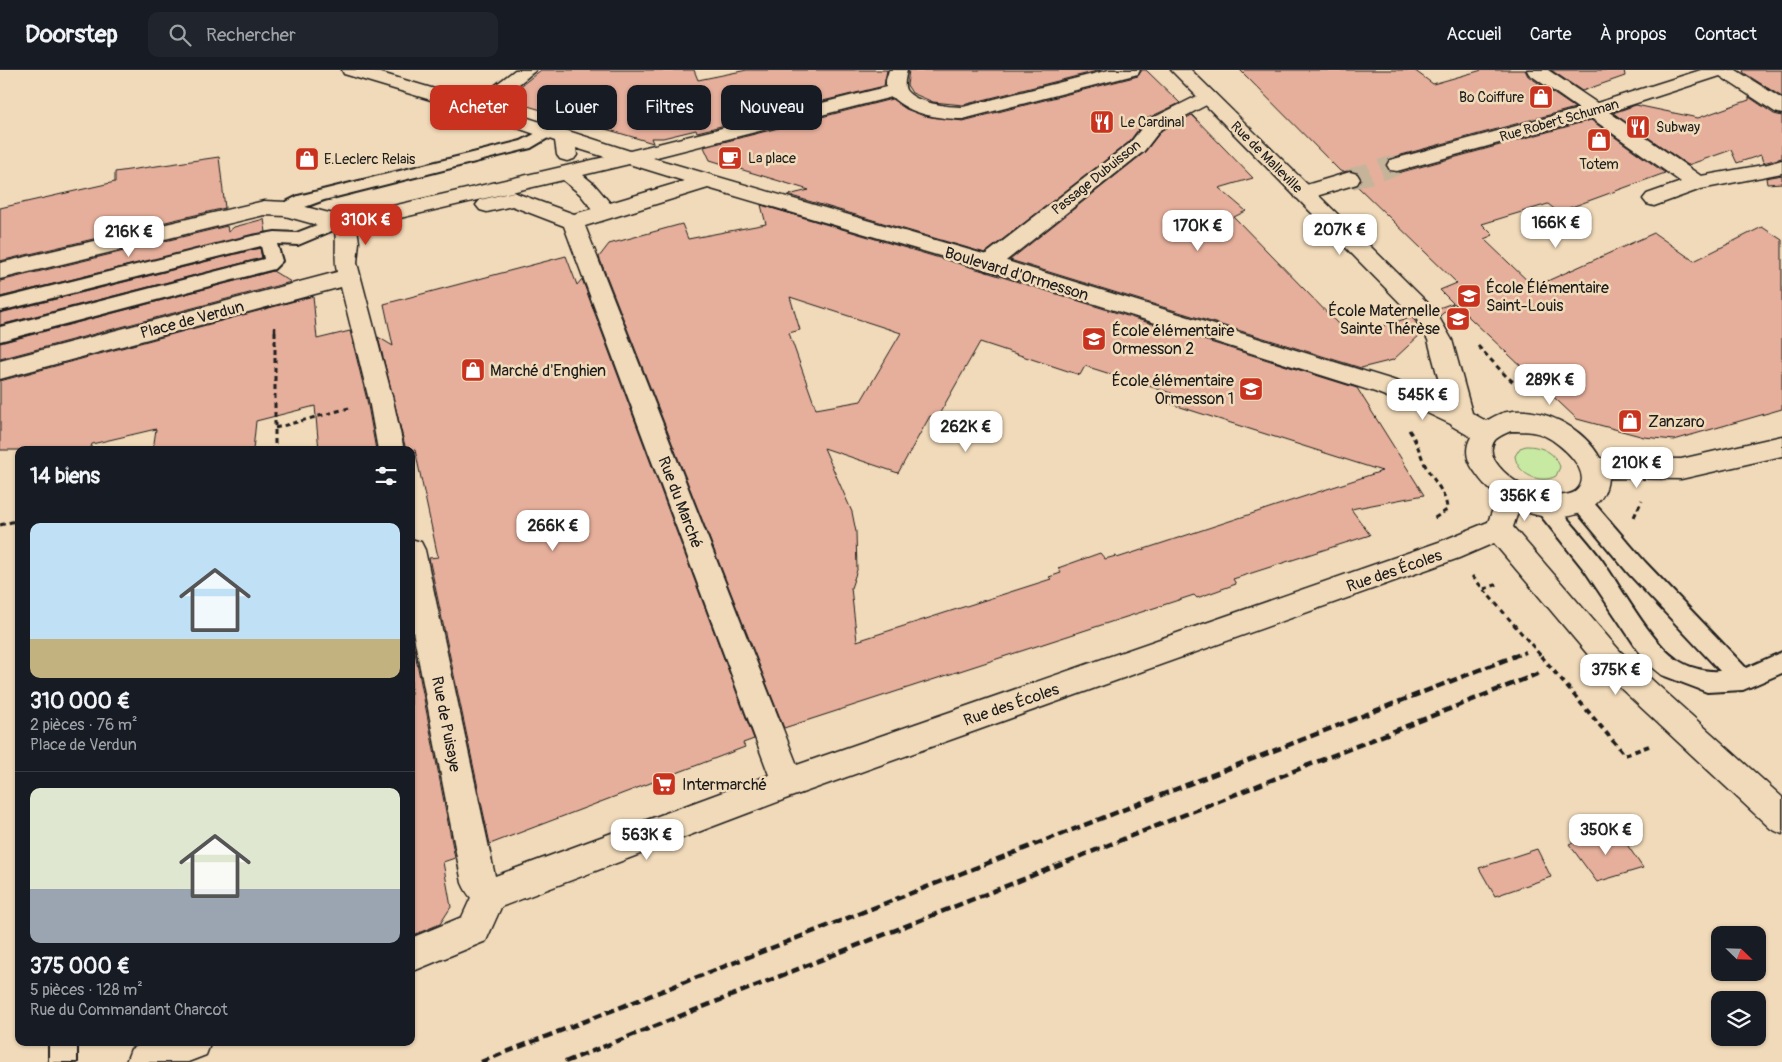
<!DOCTYPE html>
<html lang="fr">
<meta charset="utf-8">
<style>
body{margin:0;font-family:Pangolin,sans-serif;background:#20242c;color:#f1f3f6;height:100vh;display:flex;flex-direction:column;font-size:19px;white-space:nowrap}
*{box-sizing:border-box;margin:0}
p{font-size:16px;color:#9ea1a6}
.icon{flex:none;width:28px;height:28px;fill:none;stroke:currentColor;stroke-width:2;stroke-linecap:round;stroke-linejoin:round}
.map{position:relative;flex:1;overflow:hidden}
.panel{position:absolute;left:15px;top:376px;width:400px;height:600px;display:flex;flex-direction:column;background:#171b24;border-radius:10px;box-shadow:0 1px 4px #0004}
.panel>*{flex:none}
.top-card{position:absolute;left:430px;top:15px;width:475px;height:45px;display:flex;gap:10px}
.needle{width:32px;rotate:113deg}
.fabs{position:absolute;left:1711px;top:856px;display:grid;gap:10px}
.fabs a{display:grid;place-items:center;width:55px;height:55px;border-radius:10px;background:#171b24;box-shadow:0 1px 4px #0004;font-size:25px}
.price{position:absolute;translate:-50% -42px;padding:0 11px;border-radius:10px;background:#fff;color:#222;font-size:16px;line-height:32px;filter:drop-shadow(0 1px 2px #0008)}
.price::after{content:'';position:absolute;left:50%;top:30px;width:15px;height:11px;margin-left:-8px;background:inherit;clip-path:polygon(0 0,100% 0,50% 100%)}
.price.on{background:#c8321e;color:#fff}
ul{padding:0;list-style:none}
li{display:grid;align-content:center;gap:10px;height:265px;padding:0 15px}
li+li{border-top:1px solid #363941}
li span{display:grid;place-items:center;height:155px;border-radius:10px;color:#555}
li>.icon{margin-inline-start:auto}
span .icon{width:90px;height:90px;fill:#fffc;stroke-width:1}
li b{font-size:21px}
h2{display:flex;justify-content:space-between;align-items:center;height:60px;padding:0 15px;font-size:21px}
.chip{padding:0 18px;border-radius:10px;background:#171b24;box-shadow:0 1px 4px #0004;font-size:18px;line-height:45px}
.chip.on{background:#c8321e;color:#fff}
header{display:flex;align-items:center;gap:30px;box-sizing:border-box;height:70px;padding:0 25px;background:#171b24;border-bottom:1px solid #363941}
header strong{font-size:24px}
nav{display:flex;gap:28px;margin-inline-start:auto;font-size:18px}
.search{width:350px;height:45px;background:#20242c;display:flex;align-items:center;gap:12px;box-sizing:border-box;padding:0 18px;border-radius:10px;color:#9ea1a6;font-size:19px}
.map>svg:first-child{display:block}
.green{fill:#c7e9a2;stroke:#72825f}
.building{fill:#e6af9b;stroke:#1c1c1c;fill-rule:evenodd}
.lines{fill:none;stroke-linecap:round;stroke-linejoin:round}
.pedestrian-tunnel{stroke:#c6b49a;stroke-width:21;stroke-dasharray:21 11;stroke-linecap:butt}
.service-casing{stroke:#1c1c1c;stroke-width:4}
.pedestrian-casing{stroke:#1c1c1c;stroke-width:3}
.minor-casing{stroke:#1c1c1c;stroke-width:3}
.secondary-casing{stroke:#1c1c1c;stroke-width:3}
.path-far2{stroke:#1c1c1c;stroke-width:2.5;stroke-dasharray:4 3;stroke-linecap:butt}
.path-far1{stroke:#1c1c1c;stroke-width:3;stroke-dasharray:5 4;stroke-linecap:butt}
.path{stroke:#1c1c1c;stroke-width:4;stroke-dasharray:5.5 4.5;stroke-linecap:butt}
.service{fill:#f1dab9;fill-rule:evenodd}
.pedestrian{fill:#f1dab9;fill-rule:evenodd}
.minor{fill:#f1dab9;fill-rule:evenodd}
.secondary{fill:#f1dab9;fill-rule:evenodd}
.rail-far1{stroke:#1c1c1c;stroke-width:4;stroke-dasharray:7 4;stroke-linecap:butt}
.rail{stroke:#1c1c1c;stroke-width:4.5;stroke-dasharray:9 4.5;stroke-linecap:butt}
.labels{text-anchor:middle;stroke-width:5;stroke-linejoin:round;paint-order:stroke}
.far-poi-label{font-size:14px;fill:#1c1c1c;stroke:#f1dab9;text-anchor:start}
.far-street-label{font-size:14px;fill:#1c1c1c;stroke:#f1dab9}
.street-label{font-size:16px;fill:#1c1c1c;stroke:#f1dab9}
.poi-label{font-size:16px;fill:#1c1c1c;stroke:#f1dab9;text-anchor:start}
</style>
<header>
<strong>Doorstep</strong>
<div class="search"><svg class="icon" aria-label="search" viewBox="0 0 24 24"><circle cx="10" cy="10" r="6"/><path d="M15 15l6 6"/></svg>Rechercher</div>
<nav><a>Accueil</a><a>Carte</a><a>À propos</a><a>Contact</a></nav>
</header>
<div class="map">
<svg width="1782" height="992" viewBox="0 0 1782 992">
<rect width="100%" height="100%" fill="#f1dab9"/>
<filter id="ink" filterUnits="userSpaceOnUse"><feTurbulence type="fractalNoise" baseFrequency=".02" numOctaves="2"/><feDisplacementMap in="SourceGraphic" scale="10" xChannelSelector="R" yChannelSelector="G"/><feConvolveMatrix kernelMatrix="1 2 1 2 8 2 1 2 1" color-interpolation-filters="sRGB"/></filter>
<g filter="url(#ink)">
<path class="green" d="M 1526,376 C 1541,376 1555,382 1560,397 L 1556,406 C 1540,415 1517,404 1515,386 L 1520,378 Z"/>
<g class="building">
<path d="M 541,0 L 694,0 L 698,10 L 747,0 L 887,0 L 884,16 L 697,62 L 696,60 L 663,68 L 651,68 L 653,73 L 504,29 Z"/>
<path d="M 909,0 L 1101,0 L 963,35 L 933,32 L 912,23 L 907,15 Z"/>
<path d="M 1142,0 L 1146,0 L 1180,33 L 1146,49 L 1129,72 L 985,183 L 788,125 L 809,120 L 710,90 L 704,77 L 892,29 L 906,39 L 924,46 L 963,51 L 1138,6 Z"/>
<path d="M 1240,0 L 1414,0 L 1433,14 L 1482,0 L 1525,0 L 1528,6 L 1575,38 L 1390,88 L 1385,94 L 1388,101 L 1398,103 L 1591,50 L 1665,103 L 1558,142 L 1548,134 L 1482,154 L 1493,165 L 1484,169 L 1534,217 L 1654,163 L 1694,191 L 1762,157 L 1782,170 L 1782,339 L 1674,370 L 1644,367 L 1577,349 L 1454,233 L 1440,246 L 1436,239 L 1453,233 L 1440,220 L 1457,213 L 1357,116 L 1362,110 L 1359,103 L 1351,100 L 1343,102 L 1340,101 Z"/>
<path d="M 1551,0 L 1624,0 L 1625,6 L 1582,21 Z"/>
<path d="M 1743,0 L 1782,0 L 1782,27 L 1744,3 Z"/>
<path d="M 1749,27 L 1774,44 L 1782,46 L 1782,88 L 1763,93 L 1761,85 L 1737,93 L 1731,80 L 1688,95 L 1613,43 L 1636,35 L 1698,48 L 1749,30 Z"/>
<path d="M 1192,45 L 1253,108 L 1219,118 L 1246,141 L 1234,147 L 1340,256 L 1361,263 L 1411,247 L 1415,251 L 1422,263 L 1393,290 L 1361,298 L 1010,190 L 1145,82 L 1162,60 Z"/>
<path d="M 219,87 L 225,138 L 0,191 L 0,138 L 115,112 L 115,102 Z"/>
<path d="M 1782,105 L 1782,113 L 1767,114 L 1766,108 Z"/>
<path d="M 761,135 L 980,200 L 1357,318 L 1424,425 L 1351,439 L 1370,465 L 1233,509 L 1236,514 L 1197,528 L 1194,525 L 784,658 L 599,187 L 609,174 L 682,154 L 688,169 L 766,154 ZM 790,227 L 901,263 L 861,331 L 816,339 L 789,263 L 800,260 ZM 980,272 L 1080,305 L 1085,296 L 1174,324 L 1171,334 L 1382,401 L 1117,488 L 1116,486 L 1105,489 L 1100,483 L 1058,498 L 1061,503 L 1049,507 L 1051,509 L 857,571 L 851,518 L 857,500 L 856,462 L 852,442 L 824,378 L 898,403 L 930,346 L 937,348 Z"/>
<path d="M 264,149 L 266,162 L 0,227 L 0,211 L 227,156 L 228,162 L 234,157 Z"/>
<path d="M 260,178 L 262,188 L 0,255 L 0,243 Z"/>
<path d="M 566,186 L 577,215 L 582,209 L 754,669 L 743,673 L 745,677 L 490,774 L 429,488 L 438,487 L 415,380 L 406,380 L 378,267 L 393,276 L 384,234 Z"/>
<path d="M 273,201 L 291,212 L 0,289 L 0,273 Z"/>
<path d="M 313,226 L 317,269 L 350,261 L 367,330 L 376,380 L 319,380 L 315,336 L 256,351 L 253,380 L 153,380 L 156,359 L 92,374 L 90,380 L 0,380 L 0,311 Z"/>
<path d="M 411,562 L 455,788 L 443,792 L 451,837 L 440,854 L 411,866 Z"/>
<path d="M 1617,760 L 1643,798 L 1597,812 L 1569,774 Z"/>
<path d="M 1537,779 L 1551,807 L 1495,826 L 1479,798 Z"/>
</g>
<g class="lines">
<path class="pedestrian-tunnel" d="M 1350,109 L 1397,95"/>
<defs>
<g id="service">
<path d="M 548,57 L 553,59 L 556,62 L 553,65 L 531,78 L 324,130 L 286,144 L 280,143 L 278,139 L 280,135 L 298,126 L 521,71 Z"/>
<path d="M 335,148 L 341,149 L 343,153 L 341,157 L 298,175 L 277,174 L 282,191 L 274,199 L 0,271 L 0,257 L 264,189 L 261,176 L 0,241 L 0,229 L 252,166 L 275,162 L 296,163 Z"/>
<path d="M 1580,423 L 1587,425 L 1645,492 L 1746,598 L 1782,582 L 1782,603 L 1743,620 L 1707,622 L 1662,605 L 1652,597 L 1638,580 L 1585,501 L 1538,442 L 1535,436 L 1538,430 L 1545,428 L 1552,430 C 1568,450 1586,469 1601,489 C 1621,517 1650,571 1676,589 C 1688,598 1706,602 1720,601 L 1629,504 L 1573,437 L 1570,431 L 1573,425 Z"/>
<rect x="49" y="972" width="28" height="20"/>
</g>
<g id="pedestrian">
<path d="M 515,0 L 536,0 L 485,42 L 478,44 L 471,42 L 468,38 L 471,34 Z"/>
<path d="M 1527,0 L 1548,0 L 1597,33 L 1701,0 L 1736,0 L 1782,29 L 1782,44 L 1775,42 L 1720,6 L 1609,42 L 1701,106 L 1768,94 L 1782,90 L 1782,103 L 1701,119 L 1654,136 L 1647,134 L 1643,129 L 1647,124 L 1681,112 L 1591,48 L 1397,101 L 1390,100 L 1387,95 L 1390,90 L 1579,39 L 1529,4 Z"/>
<path d="M 1207,21 L 1214,23 L 1217,27 L 1214,31 L 1161,59 L 1144,81 L 997,198 L 989,201 L 981,198 L 978,193 L 981,188 L 1130,73 L 1147,51 Z"/>
<path d="M 1350,102 L 1357,104 L 1360,109 L 1357,114 L 1303,130 L 1296,128 L 1293,123 L 1296,118 Z"/>
<path d="M 490,807 L 502,812 L 507,824 L 486,871 L 411,902 L 411,868 L 462,847 L 478,812 Z"/>
<path d="M 147,972 L 211,972 L 206,985 L 188,992 L 126,992 L 131,979 Z"/>
</g>
<path id="minor" d="M 342,0 L 371,0 L 485,34 L 630,81 L 886,17 L 886,10 L 889,0 L 907,0 C 906,6 903,14 906,20 C 915,33 948,37 963,37 L 1109,0 L 1140,0 L 1138,4 L 963,49 C 939,49 909,44 892,27 L 653,88 L 997,188 L 1393,310 C 1412,317 1464,332 1473,349 L 1470,356 L 1461,359 L 1423,341 L 1375,322 L 981,198 L 708,118 L 585,156 L 797,695 L 1439,472 L 1488,452 L 1502,416 L 1511,413 L 1520,416 L 1524,424 L 1513,457 L 1620,581 L 1782,727 L 1782,764 L 1771,759 L 1600,599 L 1494,473 L 1459,488 L 788,728 L 490,841 C 476,835 468,827 462,813 L 411,551 L 411,469 L 421,472 L 425,480 L 495,806 L 769,705 L 564,156 L 512,136 L 487,142 L 480,140 L 476,135 L 480,130 L 513,122 L 574,144 L 592,139 L 580,124 L 563,110 L 357,158 L 359,172 L 357,193 L 393,330 L 404,380 L 378,380 L 369,330 L 341,217 L 0,309 L 0,291 L 337,202 C 334,188 337,174 335,160 L 285,146 L 264,145 L 0,209 L 0,193 L 264,131 L 286,132 L 345,147 L 605,87 L 576,78 L 577,85 L 574,89 L 567,91 L 560,89 L 557,85 L 555,71 L 471,42 L 344,4 ZM 629,94 L 684,111 L 610,133 L 594,114 L 583,105 Z"/>
<path id="secondary" d="M 1171,0 L 1191,0 L 1434,239 L 1452,270 L 1472,343 L 1486,351 C 1492,348 1499,343 1507,342 C 1541,335 1584,358 1600,388 L 1681,389 L 1782,366 L 1782,386 L 1681,409 L 1608,408 C 1607,424 1599,434 1585,441 C 1547,459 1497,436 1475,402 C 1467,391 1464,379 1471,367 L 1452,356 L 1449,349 L 1428,270 L 1417,250 ZM 1511,361 C 1523,361 1535,361 1545,366 C 1560,373 1593,401 1578,419 C 1575,423 1570,424 1565,425 C 1554,426 1545,426 1535,422 C 1519,416 1480,390 1495,370 C 1499,366 1506,363 1511,361 Z"/>
</defs>
<use href="#service" class="service-casing"/>
<use href="#pedestrian" class="pedestrian-casing"/>
<use href="#minor" class="minor-casing"/>
<use href="#secondary" class="secondary-casing"/>
<path class="path-far2" d="M 275,257 L 275,262"/>
<g class="path-far1">
<path d="M 275,261 L 275,380"/>
<path d="M 1478,276 L 1506,306 L 1522,319"/>
<path d="M 275,358 L 349,338"/>
<path d="M 1409,360 C 1417,372 1420,384 1426,397 C 1434,411 1447,424 1447,440 L 1433,449"/>
<path d="M 1634,447 L 1642,430"/>
<path d="M 0,455 L 19,450"/>
<path d="M 1472,506 L 1542,587"/>
<path d="M 1484,519 L 1501,513"/>
</g>
<path class="path" d="M 1541,586 L 1625,685 L 1649,676"/>
<use href="#service" class="service"/>
<use href="#pedestrian" class="pedestrian"/>
<use href="#minor" class="minor"/>
<use href="#secondary" class="secondary"/>
<path class="rail-far1" d="M 1512,587 L 1526,582"/>
<g class="rail">
<path d="M 481,992 L 1515,586"/>
<path d="M 565,992 L 1542,602"/>
</g>
</g>
</g>
<defs>
<symbol id="shop-square" viewBox="-11 -11 22 22"><rect x="-9" y="-9" width="18" height="18" rx="4" fill="#c8321e" stroke="#f1dab9"/><path d="M-5-2.5h2.3a2.7 3.5 0 0 1 5.4 0H5L5.5 6h-11ZM-1.5-2.5h3a1.5 2.3 0 0 0-3 0Z" fill="#fff"/></symbol>
<symbol id="restaurant-square" viewBox="-11 -11 22 22"><rect x="-9" y="-9" width="18" height="18" rx="4" fill="#c8321e" stroke="#f1dab9"/><path d="M-5-6h1v4h1v-4h1v4h1v-4h1v5L-1.5 .5V6h-2V.5L-5-1ZM5-6V6H3V1.5H1.5Q1.5-4 5-6Z" fill="#fff"/></symbol>
<symbol id="cafe-square" viewBox="-11 -11 22 22"><rect x="-9" y="-9" width="18" height="18" rx="4" fill="#c8321e" stroke="#f1dab9"/><path d="M-5.5-4.5H6V0H3Q3 3.5 0 3.5H-2.5Q-5.5 3.5-5.5 0ZM3-3.2v2h1.7v-2ZM-6 4.5H4V6H-6Z" fill="#fff"/></symbol>
<symbol id="school-square" viewBox="-11 -11 22 22"><rect x="-9" y="-9" width="18" height="18" rx="4" fill="#c8321e" stroke="#f1dab9"/><path d="M0-5L7-2L0 1L-7-2ZM-4 1L0 2.5L4 1V4Q0 6-4 4Z" fill="#fff"/></symbol>
<symbol id="supermarket-square" viewBox="-11 -11 22 22"><rect x="-9" y="-9" width="18" height="18" rx="4" fill="#c8321e" stroke="#f1dab9"/><path d="M-6-5.5h2.5l.6 2H6L4.5 2H-2.5L-4.4-4H-6ZM-1.5 3.2a1.3 1.3 0 1 0 .1 0ZM3 3.2a1.3 1.3 0 1 0 .1 0Z" fill="#fff"/></symbol>
</defs>
<g fill-rule="evenodd">
<use href="#shop-square" x="1527" y="13" width="28" height="28"/>
<use href="#restaurant-square" x="1088" y="38" width="28" height="28"/>
<use href="#restaurant-square" x="1624" y="43" width="28" height="28"/>
<use href="#shop-square" x="1585" y="56" width="28" height="28"/>
<use href="#cafe-square" x="716" y="74" width="28" height="28"/>
<use href="#shop-square" x="293" y="75" width="28" height="28"/>
<use href="#school-square" x="1455" y="212" width="28" height="28"/>
<use href="#school-square" x="1444" y="235" width="28" height="28"/>
<use href="#school-square" x="1080" y="255" width="28" height="28"/>
<use href="#shop-square" x="459" y="286" width="28" height="28"/>
<use href="#school-square" x="1237" y="305" width="28" height="28"/>
<use href="#shop-square" x="1616" y="337" width="28" height="28"/>
<use href="#supermarket-square" x="650" y="700" width="28" height="28"/>
</g>
<g class="labels">
<g class="far-poi-label">
<text x="1524" y="32" text-anchor="end">Bo Coiffure</text>
<text x="1120" y="57">Le Cardinal</text>
<text x="1656" y="62">Subway</text>
<text x="748" y="93">La place</text>
<text x="324" y="94">E.Leclerc Relais</text>
<text x="1599" y="99" text-anchor="middle">Totem</text>
</g>
<g class="far-street-label">
<text transform="translate(1559 50) rotate(-16)" y="5">Rue Robert Schuman</text>
<text transform="translate(1267 87) rotate(45)" y="5">Rue de Malleville</text>
<text transform="translate(1096 107) rotate(-39)" y="5">Passage Dubuisson</text>
</g>
<g class="street-label">
<text transform="translate(1017 203) rotate(17)" y="6">Boulevard d'Ormesson</text>
<text transform="translate(192 249) rotate(-15)" y="6">Place de Verdun</text>
<text transform="translate(681 432) rotate(69)" y="6">Rue du Marché</text>
<text transform="translate(1394 500) rotate(-19)" y="6">Rue des Écoles</text>
<text transform="translate(1011 634) rotate(-19)" y="6">Rue des Écoles</text>
<text transform="translate(447 654) rotate(79)" y="6">Rue de Puisaye</text>
</g>
<g class="poi-label">
<text x="1486" y="223">École Élémentaire<tspan x="1486" dy="18">Saint-Louis</tspan></text>
<text x="1440" y="246" text-anchor="end">École Maternelle<tspan x="1440" dy="18">Sainte Thérèse</tspan></text>
<text x="1112" y="266">École élémentaire<tspan x="1112" dy="18">Ormesson 2</tspan></text>
<text x="490" y="306">Marché d'Enghien</text>
<text x="1234" y="316" text-anchor="end">École élémentaire<tspan x="1234" dy="18">Ormesson 1</tspan></text>
<text x="1648" y="357">Zanzaro</text>
<text x="682" y="720">Intermarché</text>
</g>
</g>
</svg>
<div class="fabs">
<a><svg class="needle" viewBox="-14 -14 28 28"><path d="M0-13l5 13h-10z" fill="#e53935"/><path d="M0 13l5-13h-10z" fill="#9ea1a6"/></svg></a>
<a><svg class="icon" aria-label="layers" viewBox="0 0 24 24"><path d="M12 4l9 5-9 5-9-5zM3 14l9 5 9-5"/></svg></a>
</div>
<b class="price on" style="left:366px;top:176px">310K €</b>
<b class="price" style="left:1556px;top:179px">166K €</b>
<b class="price" style="left:1198px;top:182px">170K €</b>
<b class="price" style="left:1340px;top:186px">207K €</b>
<b class="price" style="left:129px;top:188px">216K €</b>
<b class="price" style="left:1550px;top:336px">289K €</b>
<b class="price" style="left:1423px;top:351px">545K €</b>
<b class="price" style="left:966px;top:383px">262K €</b>
<b class="price" style="left:1637px;top:419px">210K €</b>
<b class="price" style="left:1525px;top:452px">356K €</b>
<b class="price" style="left:553px;top:482px">266K €</b>
<b class="price" style="left:1616px;top:626px">375K €</b>
<b class="price" style="left:1606px;top:786px">350K €</b>
<b class="price" style="left:647px;top:791px">563K €</b>
<div class="top-card">
<a class="chip on">Acheter</a>
<a class="chip">Louer</a>
<a class="chip">Filtres</a>
<a class="chip">Nouveau</a>
</div>
<section class="panel">
<h2>14 biens<svg class="icon" aria-label="filters" viewBox="0 0 24 24"><path d="M4 7h16M4 17h16"/><circle cx="9" cy="7" r="2"/><circle cx="15" cy="17" r="2"/></svg></h2>
<ul>
<li><span style="background:linear-gradient(#bfe0f5 75%,#c2b280 0)"><svg class="icon" aria-label="home" viewBox="0 0 24 24"><path d="M3 11l9-7 9 7M6 9v11h12V9"/></svg></span><div><b>310 000 €</b><p>2 pièces · 76 m²</p><p>Place de Verdun</p></div></li>
<li><span style="background:linear-gradient(#dfe7d0 65%,#9aa5b1 0)"><svg class="icon" aria-label="home" viewBox="0 0 24 24"><path d="M3 11l9-7 9 7M6 9v11h12V9"/></svg></span><div><b>375 000 €</b><p>5 pièces · 128 m²</p><p>Rue du Commandant Charcot</p></div></li>
</ul>
</section>
</div>
